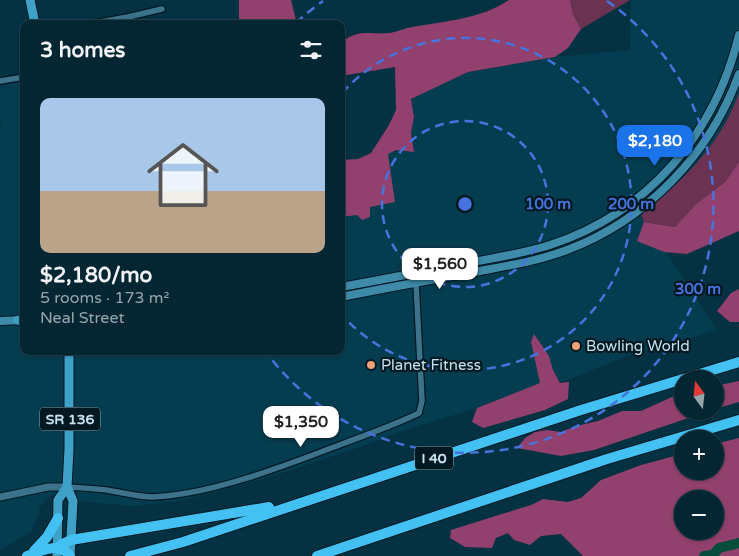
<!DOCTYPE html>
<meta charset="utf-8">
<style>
body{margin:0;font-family:"Varela Round",sans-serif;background:#0d2e3a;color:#f1f3f6;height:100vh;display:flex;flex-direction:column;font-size:19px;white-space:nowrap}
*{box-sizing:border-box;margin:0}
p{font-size:16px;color:#97a5ac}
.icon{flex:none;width:28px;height:28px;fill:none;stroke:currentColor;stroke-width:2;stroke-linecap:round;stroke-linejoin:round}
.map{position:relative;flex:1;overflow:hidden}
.details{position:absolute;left:20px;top:20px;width:325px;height:335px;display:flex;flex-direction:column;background:#042632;border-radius:10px;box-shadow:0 1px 4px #0004,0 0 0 1px #25434d}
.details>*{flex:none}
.needle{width:32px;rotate:345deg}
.buttons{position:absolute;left:674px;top:370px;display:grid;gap:10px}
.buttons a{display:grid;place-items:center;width:50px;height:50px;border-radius:50%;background:#042632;box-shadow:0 1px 4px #0004,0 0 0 1px #25434d;font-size:25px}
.price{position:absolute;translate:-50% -42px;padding:0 11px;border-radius:10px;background:#fff;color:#222;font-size:16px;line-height:32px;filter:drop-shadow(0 1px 2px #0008)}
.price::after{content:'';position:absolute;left:50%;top:30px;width:15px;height:11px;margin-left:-8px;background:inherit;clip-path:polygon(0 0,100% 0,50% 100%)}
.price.selected{background:#1a73e8;color:#fff}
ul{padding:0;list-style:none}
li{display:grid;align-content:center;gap:10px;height:265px;padding:0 20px}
li span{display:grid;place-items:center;height:155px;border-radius:10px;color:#555}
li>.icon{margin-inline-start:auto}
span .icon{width:90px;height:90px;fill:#fffc;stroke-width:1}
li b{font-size:21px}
h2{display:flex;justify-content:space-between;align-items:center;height:60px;padding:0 20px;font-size:21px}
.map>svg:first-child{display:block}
.built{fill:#053d50}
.green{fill:#6b3351}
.forest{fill:#92406d;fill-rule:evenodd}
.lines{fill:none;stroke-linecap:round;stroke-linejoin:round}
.river{stroke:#044d3a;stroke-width:10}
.minor-casing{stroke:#001924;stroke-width:8}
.tertiary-casing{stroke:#001924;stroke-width:9}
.secondary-casing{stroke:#001924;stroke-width:10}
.primary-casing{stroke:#001924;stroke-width:11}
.motorway-casing{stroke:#001924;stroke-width:12}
.minor{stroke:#3c728a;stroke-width:5.5}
.tertiary{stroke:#3c728a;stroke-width:7}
.secondary{stroke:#3e8aa9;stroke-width:8}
.primary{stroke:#40a1c8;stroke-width:9}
.motorway{stroke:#42c1f2;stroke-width:10}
.ring{fill:none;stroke:#4773de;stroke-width:2.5;stroke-dasharray:9 6}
.poi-dot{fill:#f0a279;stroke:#031922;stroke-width:2}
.labels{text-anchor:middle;stroke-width:4.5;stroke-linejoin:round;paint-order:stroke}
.shield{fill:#031922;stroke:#8ca6b2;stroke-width:1}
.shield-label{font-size:14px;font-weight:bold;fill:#c6e2ef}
.poi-label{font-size:15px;fill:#c6e2ef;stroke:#031922;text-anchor:start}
.centre{fill:#4773de;stroke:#031922;stroke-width:2.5}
.ring-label{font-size:15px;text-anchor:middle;font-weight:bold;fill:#4773de;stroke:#031922;stroke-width:4.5;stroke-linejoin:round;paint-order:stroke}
</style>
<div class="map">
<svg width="739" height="556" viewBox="0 0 739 556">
<rect width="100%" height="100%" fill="#053243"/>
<path class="built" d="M 631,0 L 739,0 L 739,93 L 736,102 L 717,137 L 693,170 L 668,193 L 641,214 L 717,330 L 627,356 L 560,383 L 553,370 L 549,356 L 534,335 L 531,342 L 540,383 L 477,408 L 405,430 L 369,444 L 279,474 L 228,489 L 178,501 L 134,506 L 87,502 L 51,495 L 39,508 L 39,515 L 32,530 L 28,534 L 0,550 L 0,127 L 2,127 L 0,119 L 0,86 L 24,80 L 24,351 L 341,351 L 341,217 L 357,215 L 362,220 L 370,217 L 370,207 L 390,170 L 388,154 L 396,150 L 414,152 L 411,133 L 414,117 L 411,99 L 468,72 L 555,57 L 630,50 Z"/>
<g class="green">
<path d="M 570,0 L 630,0 L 581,29 L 573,14 Z"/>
<path d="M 739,93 L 739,162 L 725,182 L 696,204 L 675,227 L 644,222 L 641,214 C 683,181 720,145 739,93 Z"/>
</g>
<g class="forest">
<path d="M 239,0 L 291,0 L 297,24 L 239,24 Z"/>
<path d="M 509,0 L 570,0 L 573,14 L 581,29 L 568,48 L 555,57 L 468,72 L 411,99 L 414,117 L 411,133 L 414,152 L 396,150 L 388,154 L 395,202 L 370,207 L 370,217 L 362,220 L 357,215 L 341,217 L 341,160 L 358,159 L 371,153 L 389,125 L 396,110 L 395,67 L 341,76 L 341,42 C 361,28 369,35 390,33 C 397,32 405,28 412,27 C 445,21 481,19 509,0 Z"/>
<path d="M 739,162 L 739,231 L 687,254 L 664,252 L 637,241 L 644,222 L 675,227 L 696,204 L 725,182 Z"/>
<path d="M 739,289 L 739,322 L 730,322 L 717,311 L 731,293 Z"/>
<path d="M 534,334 L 549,356 L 553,370 L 560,383 L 569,382 L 568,399 L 545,410 L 483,428 L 472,422 L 477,408 L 540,383 L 531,342 Z"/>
<path d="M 739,381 L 739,402 L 715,409 L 715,386 Z"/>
<path d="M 682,394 L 682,411 L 709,411 L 594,450 L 561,456 L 517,448 L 525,438 L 535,432 L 547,430 L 561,432 L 576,426 L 598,421 L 622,411 L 641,411 L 672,397 Z"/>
<path d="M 739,438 L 739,556 L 583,556 L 561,534 L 541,536 L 530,545 L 514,540 L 508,533 L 496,538 L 492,548 L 465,547 L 450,538 L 451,530 L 531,505 L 543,499 L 568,502 L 581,498 L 601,480 L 641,465 L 682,454 L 682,471 L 715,471 L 715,444 ZM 682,499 L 715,499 L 715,531 L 682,531 Z"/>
</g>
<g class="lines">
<path class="river" d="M 704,556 L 713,555 L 719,548 L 739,543"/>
<defs>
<g id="minor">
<path d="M 89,24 L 128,17 L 162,9"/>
<path d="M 0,81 L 24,77"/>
<path d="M 67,487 C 82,488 97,488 112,491 C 126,493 138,497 153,497 C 211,495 287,465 342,444 C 368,434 395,425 419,413 L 422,401 L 416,283"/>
</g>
<path id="tertiary" d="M 0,497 L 48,487 L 67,487"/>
<g id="secondary">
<path d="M 341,287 C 381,280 421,272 461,264 C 491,259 521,254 550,245 C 648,213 715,134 739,35"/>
<path d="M 341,297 C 386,288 430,280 475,272 C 506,266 538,261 567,250 C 647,220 710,154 739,74"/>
<path d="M 0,321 L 24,320"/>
</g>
<g id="primary">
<path d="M 30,0 L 35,24"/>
<path d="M 18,320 L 24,322"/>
<path d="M 67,487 L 73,501 L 70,556"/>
<path d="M 57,556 L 58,500 L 67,487 L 69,449 L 69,351"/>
</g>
<g id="motorway">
<path d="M 57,549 L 62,544 L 71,540 L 269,507"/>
<path d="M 34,551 L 47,537 L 58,518"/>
<path d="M 27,556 C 41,551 59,541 70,556"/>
<path d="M 130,556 L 183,542 L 581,410 L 739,362"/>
<path d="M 317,556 L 607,459 L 739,420"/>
</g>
</defs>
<use href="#minor" class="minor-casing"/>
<use href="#tertiary" class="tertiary-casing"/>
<use href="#secondary" class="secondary-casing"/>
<use href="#primary" class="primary-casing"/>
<use href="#motorway" class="motorway-casing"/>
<use href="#minor" class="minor"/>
<use href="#tertiary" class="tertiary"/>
<use href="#secondary" class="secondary"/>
<use href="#primary" class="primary"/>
<use href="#motorway" class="motorway"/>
</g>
<g class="ring">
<circle cx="465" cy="204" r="83"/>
<path d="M342 93A166 166 0 1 1 342 315"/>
<path d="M296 23A248 248 0 0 1 323 1M607 1A248 248 0 1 1 266 352"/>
</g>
<g class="poi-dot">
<circle cx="576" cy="346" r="5"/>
<circle cx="371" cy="365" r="5"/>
</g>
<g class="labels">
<g class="shield">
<rect x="40" y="407.5" width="60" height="23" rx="4"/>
<rect x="415" y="446.5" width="38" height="23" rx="4"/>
</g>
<g class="shield-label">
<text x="70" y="424">SR 136</text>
<text x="434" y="463">I 40</text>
</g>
<g class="poi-label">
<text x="586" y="351">Bowling World</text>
<text x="381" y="370">Planet Fitness</text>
</g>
</g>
<circle cx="465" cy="204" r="8" class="centre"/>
<g class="ring-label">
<text x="548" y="209">100 m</text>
<text x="631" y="209">200 m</text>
<text x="698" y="294">300 m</text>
</g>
</svg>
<div class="buttons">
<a><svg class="needle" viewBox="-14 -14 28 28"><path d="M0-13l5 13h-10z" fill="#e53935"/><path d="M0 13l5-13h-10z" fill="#97a5ac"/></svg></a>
<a>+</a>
<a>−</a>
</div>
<b class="price selected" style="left:655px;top:167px">$2,180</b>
<b class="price" style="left:440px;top:290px">$1,560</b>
<b class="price" style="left:301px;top:448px">$1,350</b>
<section class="details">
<h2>3 homes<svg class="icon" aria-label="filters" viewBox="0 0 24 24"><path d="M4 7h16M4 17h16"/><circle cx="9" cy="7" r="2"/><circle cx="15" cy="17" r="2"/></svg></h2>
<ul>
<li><span style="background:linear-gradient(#a9c7e8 60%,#b9a48a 0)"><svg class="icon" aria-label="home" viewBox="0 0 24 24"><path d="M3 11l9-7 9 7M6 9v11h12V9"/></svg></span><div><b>$2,180/mo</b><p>5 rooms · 173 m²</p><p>Neal Street</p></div></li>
</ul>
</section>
</div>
